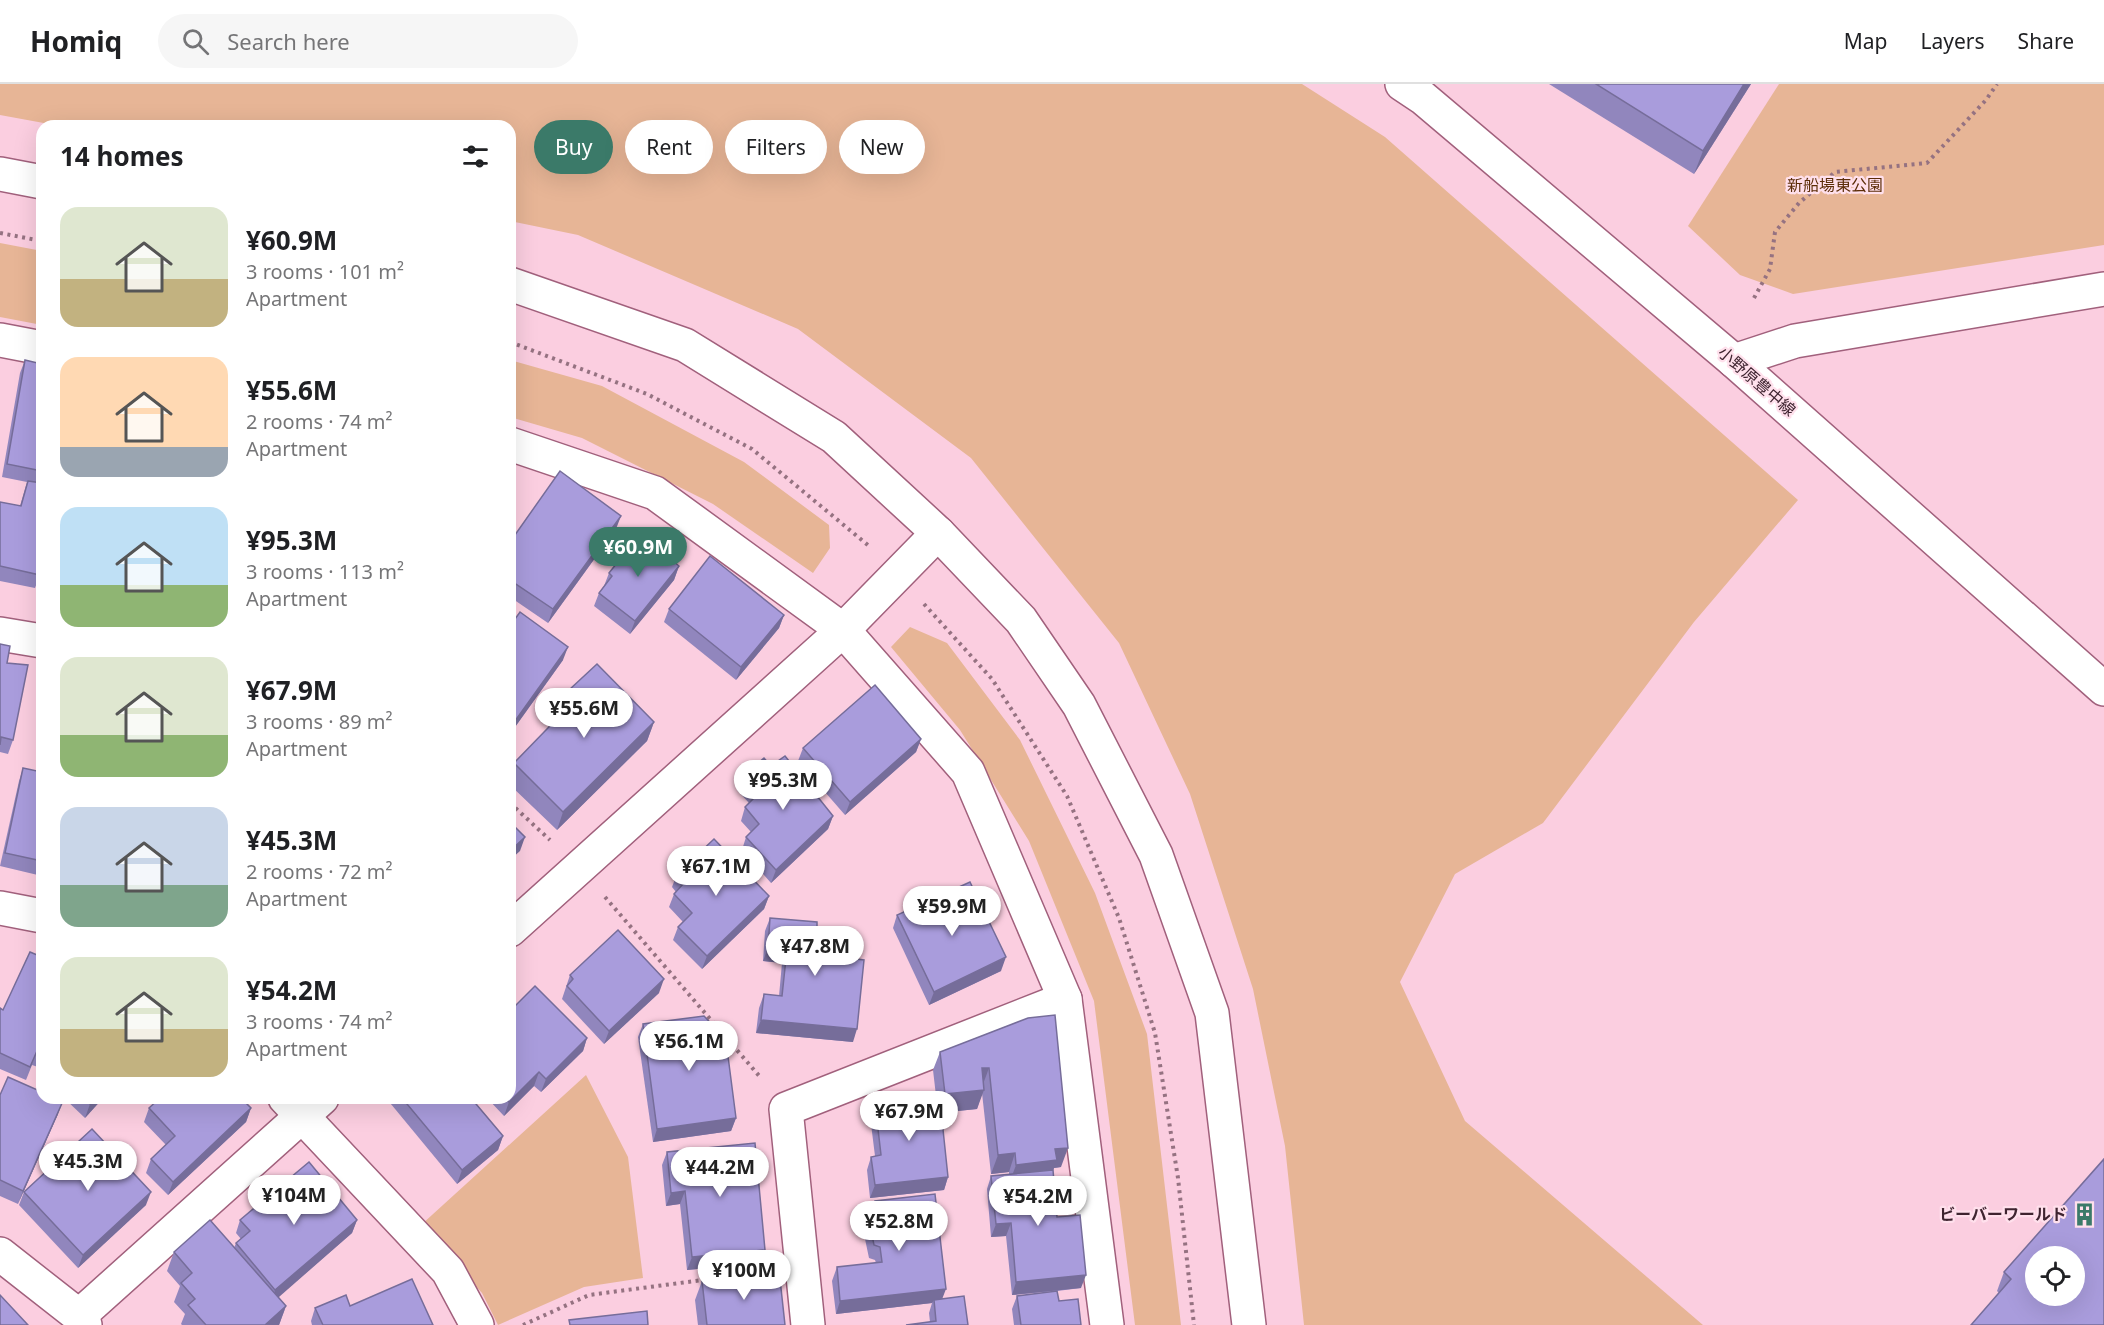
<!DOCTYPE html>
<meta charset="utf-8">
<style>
body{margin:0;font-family:"Noto Sans","Noto Sans JP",sans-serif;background:#f6f6f6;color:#202124;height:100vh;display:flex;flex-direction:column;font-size:22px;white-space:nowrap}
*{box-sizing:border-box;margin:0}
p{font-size:20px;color:#757577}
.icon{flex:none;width:33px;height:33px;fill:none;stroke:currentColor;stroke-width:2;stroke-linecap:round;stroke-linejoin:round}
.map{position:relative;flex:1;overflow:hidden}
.panel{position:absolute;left:36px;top:36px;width:480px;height:984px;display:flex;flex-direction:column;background:#fff;border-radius:18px;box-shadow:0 6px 24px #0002}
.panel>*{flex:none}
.hud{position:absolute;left:534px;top:36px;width:570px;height:54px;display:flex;gap:12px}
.tools{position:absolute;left:2025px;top:1162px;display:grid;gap:12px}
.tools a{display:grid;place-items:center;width:60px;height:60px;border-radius:50%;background:#fff;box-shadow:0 6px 24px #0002;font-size:30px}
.price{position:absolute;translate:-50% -51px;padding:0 14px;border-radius:21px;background:#fff;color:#222;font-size:20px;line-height:39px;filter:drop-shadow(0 2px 3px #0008)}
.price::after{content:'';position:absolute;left:50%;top:36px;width:18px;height:14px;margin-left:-9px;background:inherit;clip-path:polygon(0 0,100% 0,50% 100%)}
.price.current{background:#3b7a69;color:#fff}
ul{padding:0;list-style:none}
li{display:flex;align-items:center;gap:18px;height:150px;padding:0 24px}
li span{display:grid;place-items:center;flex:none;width:168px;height:120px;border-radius:18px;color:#555}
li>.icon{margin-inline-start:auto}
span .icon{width:72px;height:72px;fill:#fffc;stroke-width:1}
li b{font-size:26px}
h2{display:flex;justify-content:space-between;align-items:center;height:72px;padding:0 24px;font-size:26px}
.chip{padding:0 21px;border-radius:27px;background:#fff;box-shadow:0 6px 24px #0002;font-size:21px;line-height:54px}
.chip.current{background:#3b7a69;color:#fff}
header{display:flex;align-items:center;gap:36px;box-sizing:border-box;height:84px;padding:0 30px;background:#fff;border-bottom:2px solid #e0e0e0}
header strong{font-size:28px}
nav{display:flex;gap:33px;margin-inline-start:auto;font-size:21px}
.search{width:420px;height:54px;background:#f6f6f6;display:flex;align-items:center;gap:15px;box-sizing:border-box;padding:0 21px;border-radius:33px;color:#757577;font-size:22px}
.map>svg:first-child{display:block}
.green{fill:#e7b596}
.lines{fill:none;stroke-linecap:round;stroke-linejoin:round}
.street-casing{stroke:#a1607c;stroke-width:36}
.secondary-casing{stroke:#a1607c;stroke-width:36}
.path{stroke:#957281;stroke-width:4;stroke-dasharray:3 4.5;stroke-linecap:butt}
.street{stroke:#fff;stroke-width:33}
.secondary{stroke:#fff;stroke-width:33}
.wall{fill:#9186bd}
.shaded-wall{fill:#766d9a}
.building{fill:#a99cdc;stroke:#766d9a;stroke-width:1.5;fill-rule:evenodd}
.labels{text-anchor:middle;stroke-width:4.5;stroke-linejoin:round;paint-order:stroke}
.park-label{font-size:16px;fill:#5c2d08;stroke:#ffe0ec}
.street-label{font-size:16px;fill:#3f2430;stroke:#ffe0ec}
.poi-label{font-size:16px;font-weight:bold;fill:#3f2430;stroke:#ffe0ec;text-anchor:end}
</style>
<header>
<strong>Homiq</strong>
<div class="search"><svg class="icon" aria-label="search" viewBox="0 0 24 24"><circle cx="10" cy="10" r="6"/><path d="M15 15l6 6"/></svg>Search here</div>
<nav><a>Map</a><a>Layers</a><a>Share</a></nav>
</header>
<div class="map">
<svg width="2104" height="1241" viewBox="0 0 2104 1241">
<rect width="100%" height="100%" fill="#fbcee0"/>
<g class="green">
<path d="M 0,0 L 1302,0 L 1385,53 L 1798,416 L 1694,538 L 1543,739 L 1455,790 L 1400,898 L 1465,1037 L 1703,1241 L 1304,1241 L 1285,1062 L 1253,905 L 1190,710 L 1119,559 L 971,374 L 798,245 L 578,151 L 510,137 L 510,42 L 60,42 L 0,31 Z"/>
<path d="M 1779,0 L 2104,0 L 2104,161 L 1793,210 L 1740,191 L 1688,142 Z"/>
<path d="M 0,159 L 42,167 L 42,241 L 0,233 Z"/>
<path d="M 510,276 L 602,302 L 744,378 L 829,441 L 830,464 L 813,489 L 713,420 L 582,354 L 510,333 Z"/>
<path d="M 910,543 L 947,559 L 1020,656 L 1095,809 L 1147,950 L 1181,1241 L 1135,1241 L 1094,917 L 1029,757 L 960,646 L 891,563 Z"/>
<path d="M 586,991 L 628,1073 L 643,1194 L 584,1203 L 498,1241 L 482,1209 L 421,1141 Z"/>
</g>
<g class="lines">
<defs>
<g id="street">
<path d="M 0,256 L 42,264"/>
<path d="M 510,360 L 655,409 L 843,546 L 968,688 L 1065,915 L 1107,1241"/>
<path d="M 0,550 L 42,557"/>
<path d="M 0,824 L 42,832"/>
<path d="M 510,846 L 843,546 L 938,449"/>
<path d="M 285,1014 L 448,1187 L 477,1241"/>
<path d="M 0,1170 L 79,1232 L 85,1241"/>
<path d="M 79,1232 L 322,1014"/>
<path d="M 808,1241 L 786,1025 L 1065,915"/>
</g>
<g id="secondary">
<path d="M 1402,0 L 1423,14 L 1734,277 L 2104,605"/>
<path d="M 0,90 L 42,98"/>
<path d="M 510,200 L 685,261 L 834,353 L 938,449 L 1021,536 L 1079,621 L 1156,771 L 1212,929 L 1249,1241"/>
<path d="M 1734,277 L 1795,257 L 2104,205"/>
</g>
</defs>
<use href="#street" class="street-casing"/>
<use href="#secondary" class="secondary-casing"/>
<g class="path">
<path d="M 0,149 L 42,157"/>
<path d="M 1754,214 L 1770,185 L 1775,148 L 1799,119 L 1835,88 L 1927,79 L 1986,16 L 1997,0"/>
<path d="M 510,258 L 647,310 L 752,365 L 869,462"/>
<path d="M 924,520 L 992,595 L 1067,712 L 1119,834 L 1155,949 L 1178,1094 L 1194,1241"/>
<path d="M 510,719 L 550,756"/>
<path d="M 605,813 L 761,994"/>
<path d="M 523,1241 L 589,1211 L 763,1188"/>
</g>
<use href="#street" class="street"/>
<use href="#secondary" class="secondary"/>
</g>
<g class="wall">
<path d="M 1549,0 L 1751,0 L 1694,90 Z"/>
<path d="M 25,276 L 42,280 L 42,481 L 40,491 L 35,504 L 0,497 L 0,418 L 20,422 L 27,398 L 2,393 L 20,289 Z"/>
<path d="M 616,445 L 548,539 L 510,513 L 510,458 Z"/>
<path d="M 679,482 L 674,496 L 630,550 L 594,522 L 599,509 L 604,502 L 609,489 Z"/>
<path d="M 669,525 L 784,531 L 779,544 L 736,596 L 664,538 Z"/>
<path d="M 510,542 L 563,576 L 510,650 Z"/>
<path d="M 0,560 L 7,579 L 13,656 L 8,670 L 0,668 Z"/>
<path d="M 569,606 L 654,638 L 647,657 L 557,746 L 510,701 L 510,689 L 514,679 L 565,627 L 562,625 Z"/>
<path d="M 921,655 L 916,668 L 845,731 L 798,677 L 803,664 Z"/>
<path d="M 771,682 L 833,732 L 828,745 L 771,799 L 742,766 L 746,753 L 751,748 L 741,737 L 745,723 L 749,719 L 737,706 L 742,693 Z"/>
<path d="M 23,684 L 42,688 L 42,792 L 0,782 L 19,697 Z"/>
<path d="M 677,790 L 769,812 L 764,825 L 702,885 L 673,856 L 678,843 L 683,838 L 669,823 L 674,810 L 676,808 L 672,803 Z"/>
<path d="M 897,831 L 1001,887 L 929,921 L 893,844 Z"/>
<path d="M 770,834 L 817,845 L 849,874 L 853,958 L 756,949 L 759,924 L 764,910 L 779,912 L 782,879 L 763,877 L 765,847 Z"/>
<path d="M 42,873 L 42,983 L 41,984 L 32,981 L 26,996 L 0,985 L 0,924 L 3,926 Z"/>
<path d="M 570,891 L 659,909 L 604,960 L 562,915 Z"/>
<path d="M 510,927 L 587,954 L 583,967 L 541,1008 L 534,1002 L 504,1032 L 487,1014 L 510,1014 Z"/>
<path d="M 1028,934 L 1061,1083 L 1054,1084 L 1053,1086 L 1057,1133 L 1081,1204 L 1057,1207 L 1059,1217 L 1081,1241 L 1014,1241 L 1012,1225 L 1017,1212 L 1056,1207 L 1012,1211 L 1006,1152 L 991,1153 L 987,1105 L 991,1092 L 1009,1090 L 1009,1088 L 991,1090 L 982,1009 L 977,1025 L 938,1029 L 933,986 L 940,968 Z"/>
<path d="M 643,940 L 736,1034 L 731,1047 L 653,1058 L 638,953 Z"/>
<path d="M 0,1011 L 58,1030 L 18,1120 L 0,1112 Z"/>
<path d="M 64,1014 L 103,1014 L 85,1034 Z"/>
<path d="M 386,1014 L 471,1014 L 503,1052 L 498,1066 L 457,1100 Z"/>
<path d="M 875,1019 L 936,1036 L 948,1093 L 944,1106 L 870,1114 L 867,1086 L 871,1073 L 875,1072 L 870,1032 Z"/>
<path d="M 149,1024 L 251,1024 L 246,1038 L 168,1111 L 146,1089 L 151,1075 L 166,1061 L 144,1038 Z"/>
<path d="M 667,1068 L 760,1179 L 687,1186 L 680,1120 L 666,1122 L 662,1081 Z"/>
<path d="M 24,1108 L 146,1121 L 78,1184 L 19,1121 Z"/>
<path d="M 875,1117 L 943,1215 L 968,1241 L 930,1238 L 929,1229 L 932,1219 L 836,1230 L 832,1197 L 837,1183 L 876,1179 L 875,1176 L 869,1174 L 865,1155 L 871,1141 L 870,1130 Z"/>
<path d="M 240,1136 L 357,1136 L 352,1149 L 278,1213 L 286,1222 L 279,1241 L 182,1241 L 181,1240 L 185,1230 L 174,1218 L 180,1202 L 167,1187 L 174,1168 L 234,1164 L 236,1159 L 241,1155 L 236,1149 Z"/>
<path d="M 2004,1188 L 2104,1241 L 1999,1209 L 1997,1207 Z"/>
<path d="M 702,1197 L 761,1197 L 785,1241 L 698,1241 L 695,1216 Z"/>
<path d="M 350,1222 L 433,1241 L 312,1241 L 311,1237 L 315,1224 Z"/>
</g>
<g class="shaded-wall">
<path d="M 1744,0 L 1751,0 L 1694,90 L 1703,67 Z"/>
<path d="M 621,432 L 616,445 L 548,539 L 553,525 Z"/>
<path d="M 679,482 L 674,496 L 630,550 L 635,537 Z"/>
<path d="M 784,531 L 779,544 L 736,596 L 741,583 Z"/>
<path d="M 568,563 L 563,576 L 510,650 L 515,637 Z"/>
<path d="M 654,638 L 647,657 L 557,746 L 563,728 Z"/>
<path d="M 921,655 L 916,668 L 845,731 L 850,718 Z"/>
<path d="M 833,732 L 828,745 L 771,799 L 776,786 Z"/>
<path d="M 525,753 L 520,767 L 510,776 L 510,767 Z"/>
<path d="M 769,812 L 764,825 L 702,885 L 707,872 Z"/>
<path d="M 768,864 L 787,865 L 782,879 L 763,877 Z"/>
<path d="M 1006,873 L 1001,887 L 929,921 L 934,908 Z"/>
<path d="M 664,895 L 659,909 L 604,960 L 609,947 Z"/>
<path d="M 761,936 L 857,945 L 853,958 L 756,949 Z"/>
<path d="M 587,954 L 583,967 L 541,1008 L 546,995 Z"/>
<path d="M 982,984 L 989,984 L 982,1003 Z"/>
<path d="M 539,988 L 534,1002 L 504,1032 L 509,1018 Z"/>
<path d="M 984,1006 L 977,1025 L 938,1029 L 945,1010 Z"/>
<path d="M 96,1014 L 103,1014 L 85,1034 L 90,1020 Z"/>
<path d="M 63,1017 L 58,1030 L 18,1120 L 23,1107 Z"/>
<path d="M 251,1024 L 246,1038 L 168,1111 L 173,1098 Z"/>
<path d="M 736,1034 L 731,1047 L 653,1058 L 657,1045 Z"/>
<path d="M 503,1052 L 498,1066 L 457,1100 L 462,1086 Z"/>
<path d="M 1068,1064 L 1061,1083 L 1054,1084 L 1050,1095 L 1009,1100 L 1016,1081 L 1055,1065 Z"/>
<path d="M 1015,1069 L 1009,1088 L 991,1090 L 998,1071 Z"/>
<path d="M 948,1093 L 944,1106 L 870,1114 L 875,1101 Z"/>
<path d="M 685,1107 L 680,1120 L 666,1122 L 671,1109 Z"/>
<path d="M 151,1108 L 146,1121 L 78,1184 L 83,1171 Z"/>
<path d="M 357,1136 L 352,1149 L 271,1220 L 275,1206 Z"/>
<path d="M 1011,1139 L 1006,1152 L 991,1153 L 996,1140 Z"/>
<path d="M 765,1166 L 760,1179 L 687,1186 L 692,1173 Z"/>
<path d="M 1086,1191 L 1081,1204 L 1012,1211 L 1016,1198 Z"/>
<path d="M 946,1205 L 941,1218 L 934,1216 L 932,1219 L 836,1230 L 840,1217 Z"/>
<path d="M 286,1222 L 279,1241 L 265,1241 Z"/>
</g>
<g class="building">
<path d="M 1596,0 L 1744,0 L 1703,67 Z"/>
<path d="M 25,276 L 42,280 L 42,387 L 7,380 Z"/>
<path d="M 560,387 L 621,432 L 553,525 L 510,496 L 510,458 Z"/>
<path d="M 28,397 L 42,399 L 42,481 L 40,491 L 0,482 L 0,418 L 21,422 Z"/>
<path d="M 640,450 L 679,482 L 635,537 L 599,509 L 612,492 L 609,489 Z"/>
<path d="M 710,472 L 784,531 L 741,583 L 669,525 Z"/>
<path d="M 520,528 L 568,563 L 515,637 L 510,634 L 510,542 Z"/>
<path d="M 0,560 L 10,562 L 7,579 L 28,581 L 13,656 L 1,653 L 0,661 Z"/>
<path d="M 597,580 L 654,638 L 563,728 L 514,679 L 577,614 L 569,606 Z"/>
<path d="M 875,601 L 921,655 L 850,718 L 803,664 Z"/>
<path d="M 785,672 L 833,732 L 776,786 L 746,753 L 759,740 L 745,723 L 758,710 L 742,693 L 764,674 L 771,682 Z"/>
<path d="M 23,684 L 42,688 L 42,777 L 5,769 Z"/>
<path d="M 510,738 L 525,753 L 510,767 Z"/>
<path d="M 714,755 L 769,812 L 707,872 L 678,843 L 692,829 L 674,810 L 684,799 L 677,790 Z"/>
<path d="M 970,798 L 1006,873 L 934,908 L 897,831 Z"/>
<path d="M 770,834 L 817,838 L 817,845 L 851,849 L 849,874 L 864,876 L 857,945 L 761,936 L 764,910 L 782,912 L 787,865 L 768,864 Z"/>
<path d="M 618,846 L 664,895 L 609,947 L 567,902 L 573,895 L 570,891 Z"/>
<path d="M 30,868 L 42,873 L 42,969 L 37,967 L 30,983 L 0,969 L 0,924 L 3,926 Z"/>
<path d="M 535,902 L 587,954 L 546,995 L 539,988 L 509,1018 L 505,1014 L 510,1014 L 510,927 Z"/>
<path d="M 1055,931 L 1068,1064 L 1055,1065 L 1057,1076 L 1016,1081 L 1015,1069 L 998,1071 L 989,984 L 982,984 L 984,1006 L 945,1010 L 940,968 L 1028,934 Z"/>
<path d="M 704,932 L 720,949 L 725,949 L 736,1034 L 657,1045 L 643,940 Z"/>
<path d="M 8,993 L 42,1008 L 42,1014 L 56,1014 L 63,1017 L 23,1107 L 0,1096 L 0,1011 Z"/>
<path d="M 934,1011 L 936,1036 L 942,1036 L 948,1093 L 875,1101 L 871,1073 L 881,1071 L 875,1019 Z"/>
<path d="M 83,1014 L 96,1014 L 90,1020 Z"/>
<path d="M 160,1014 L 241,1014 L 251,1024 L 173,1098 L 151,1075 L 175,1052 L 149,1024 Z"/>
<path d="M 402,1014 L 471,1014 L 503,1052 L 462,1086 Z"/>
<path d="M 92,1045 L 151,1108 L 83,1171 L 24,1108 Z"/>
<path d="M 755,1059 L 765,1166 L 692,1173 L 685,1107 L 671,1109 L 667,1068 Z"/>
<path d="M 2104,1075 L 2104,1241 L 1971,1241 L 2011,1195 L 2004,1188 ZM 2036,1173 L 2074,1173 L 2074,1212 L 2036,1212 Z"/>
<path d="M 309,1078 L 357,1136 L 275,1206 L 236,1159 L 250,1147 L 240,1136 Z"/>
<path d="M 1053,1086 L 1057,1133 L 1080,1131 L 1086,1191 L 1016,1198 L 1011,1139 L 996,1140 L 991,1092 Z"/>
<path d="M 935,1110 L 946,1205 L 840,1217 L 837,1183 L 882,1178 L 880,1163 L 874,1161 L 870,1142 L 876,1136 L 875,1117 Z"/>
<path d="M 210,1136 L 286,1222 L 265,1241 L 206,1241 L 188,1221 L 195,1215 L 181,1199 L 192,1189 L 174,1168 Z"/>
<path d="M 760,1190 L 761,1197 L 780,1195 L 785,1241 L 707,1241 L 702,1197 Z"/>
<path d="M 412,1195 L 433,1241 L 323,1241 L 315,1224 L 346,1211 L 350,1222 Z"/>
<path d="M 1057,1207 L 1059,1217 L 1078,1215 L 1081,1241 L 1021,1241 L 1017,1212 Z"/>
<path d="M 0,1211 L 28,1241 L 0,1241 Z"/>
<path d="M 964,1212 L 968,1241 L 906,1241 L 936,1237 L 934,1216 Z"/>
<path d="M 647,1227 L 648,1241 L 570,1241 L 569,1236 Z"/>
</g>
<defs>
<symbol id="building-bare" viewBox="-9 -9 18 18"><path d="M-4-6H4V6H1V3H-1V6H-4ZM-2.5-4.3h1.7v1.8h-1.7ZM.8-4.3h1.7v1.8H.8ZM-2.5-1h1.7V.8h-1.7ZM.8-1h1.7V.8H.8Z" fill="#3b7a69" stroke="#ffe0ec" stroke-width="2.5" paint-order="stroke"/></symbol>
</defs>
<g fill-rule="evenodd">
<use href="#building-bare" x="2068" y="1114" width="33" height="33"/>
</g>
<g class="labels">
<g class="park-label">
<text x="1835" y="107">新船場東公園</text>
</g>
<g class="street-label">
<text transform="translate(1757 297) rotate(41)" y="6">小野原豊中線</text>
</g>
<g class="poi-label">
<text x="2067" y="1136">ビーバーワールド</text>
</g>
</g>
</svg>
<div class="tools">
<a><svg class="icon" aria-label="locate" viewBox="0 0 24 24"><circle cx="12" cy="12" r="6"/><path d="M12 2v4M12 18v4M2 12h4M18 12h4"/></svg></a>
</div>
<b class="price current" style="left:638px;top:494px">¥60.9M</b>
<b class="price" style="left:584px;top:655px">¥55.6M</b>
<b class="price" style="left:783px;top:727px">¥95.3M</b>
<b class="price" style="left:716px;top:813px">¥67.1M</b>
<b class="price" style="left:952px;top:853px">¥59.9M</b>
<b class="price" style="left:815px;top:893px">¥47.8M</b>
<b class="price" style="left:689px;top:988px">¥56.1M</b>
<b class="price" style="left:909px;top:1058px">¥67.9M</b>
<b class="price" style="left:88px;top:1108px">¥45.3M</b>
<b class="price" style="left:720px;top:1114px">¥44.2M</b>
<b class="price" style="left:294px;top:1142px">¥104M</b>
<b class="price" style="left:1038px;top:1143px">¥54.2M</b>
<b class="price" style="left:899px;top:1168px">¥52.8M</b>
<b class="price" style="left:744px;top:1217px">¥100M</b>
<div class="hud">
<a class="chip current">Buy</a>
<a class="chip">Rent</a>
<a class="chip">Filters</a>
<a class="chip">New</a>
</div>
<section class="panel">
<h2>14 homes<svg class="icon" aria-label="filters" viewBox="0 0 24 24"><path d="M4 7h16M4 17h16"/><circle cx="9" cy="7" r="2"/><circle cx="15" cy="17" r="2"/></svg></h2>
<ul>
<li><span style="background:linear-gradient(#dfe7d0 60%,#c2b280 0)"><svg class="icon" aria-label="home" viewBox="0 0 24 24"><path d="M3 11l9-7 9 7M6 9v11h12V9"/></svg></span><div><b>¥60.9M</b><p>3 rooms · 101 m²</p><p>Apartment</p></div></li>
<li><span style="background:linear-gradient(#ffd9b3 75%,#9aa5b1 0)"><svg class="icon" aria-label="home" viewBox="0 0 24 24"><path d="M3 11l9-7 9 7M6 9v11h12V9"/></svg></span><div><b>¥55.6M</b><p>2 rooms · 74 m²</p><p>Apartment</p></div></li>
<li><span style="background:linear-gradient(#bfe0f5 65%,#8fb573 0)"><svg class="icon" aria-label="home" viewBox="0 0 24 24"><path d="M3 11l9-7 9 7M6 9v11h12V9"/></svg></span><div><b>¥95.3M</b><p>3 rooms · 113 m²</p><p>Apartment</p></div></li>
<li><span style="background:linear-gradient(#dfe7d0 65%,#8fb573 0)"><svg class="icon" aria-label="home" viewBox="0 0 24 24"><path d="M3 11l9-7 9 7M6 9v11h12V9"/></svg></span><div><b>¥67.9M</b><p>3 rooms · 89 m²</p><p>Apartment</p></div></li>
<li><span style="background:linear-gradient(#c9d6e8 65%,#7fa58c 0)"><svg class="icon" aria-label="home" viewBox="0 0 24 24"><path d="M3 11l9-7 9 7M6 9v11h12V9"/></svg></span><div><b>¥45.3M</b><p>2 rooms · 72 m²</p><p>Apartment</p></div></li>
<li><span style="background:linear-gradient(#dfe7d0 60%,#c2b280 0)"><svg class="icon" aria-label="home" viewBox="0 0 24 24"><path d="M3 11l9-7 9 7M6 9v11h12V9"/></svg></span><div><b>¥54.2M</b><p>3 rooms · 74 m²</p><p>Apartment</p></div></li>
</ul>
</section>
</div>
